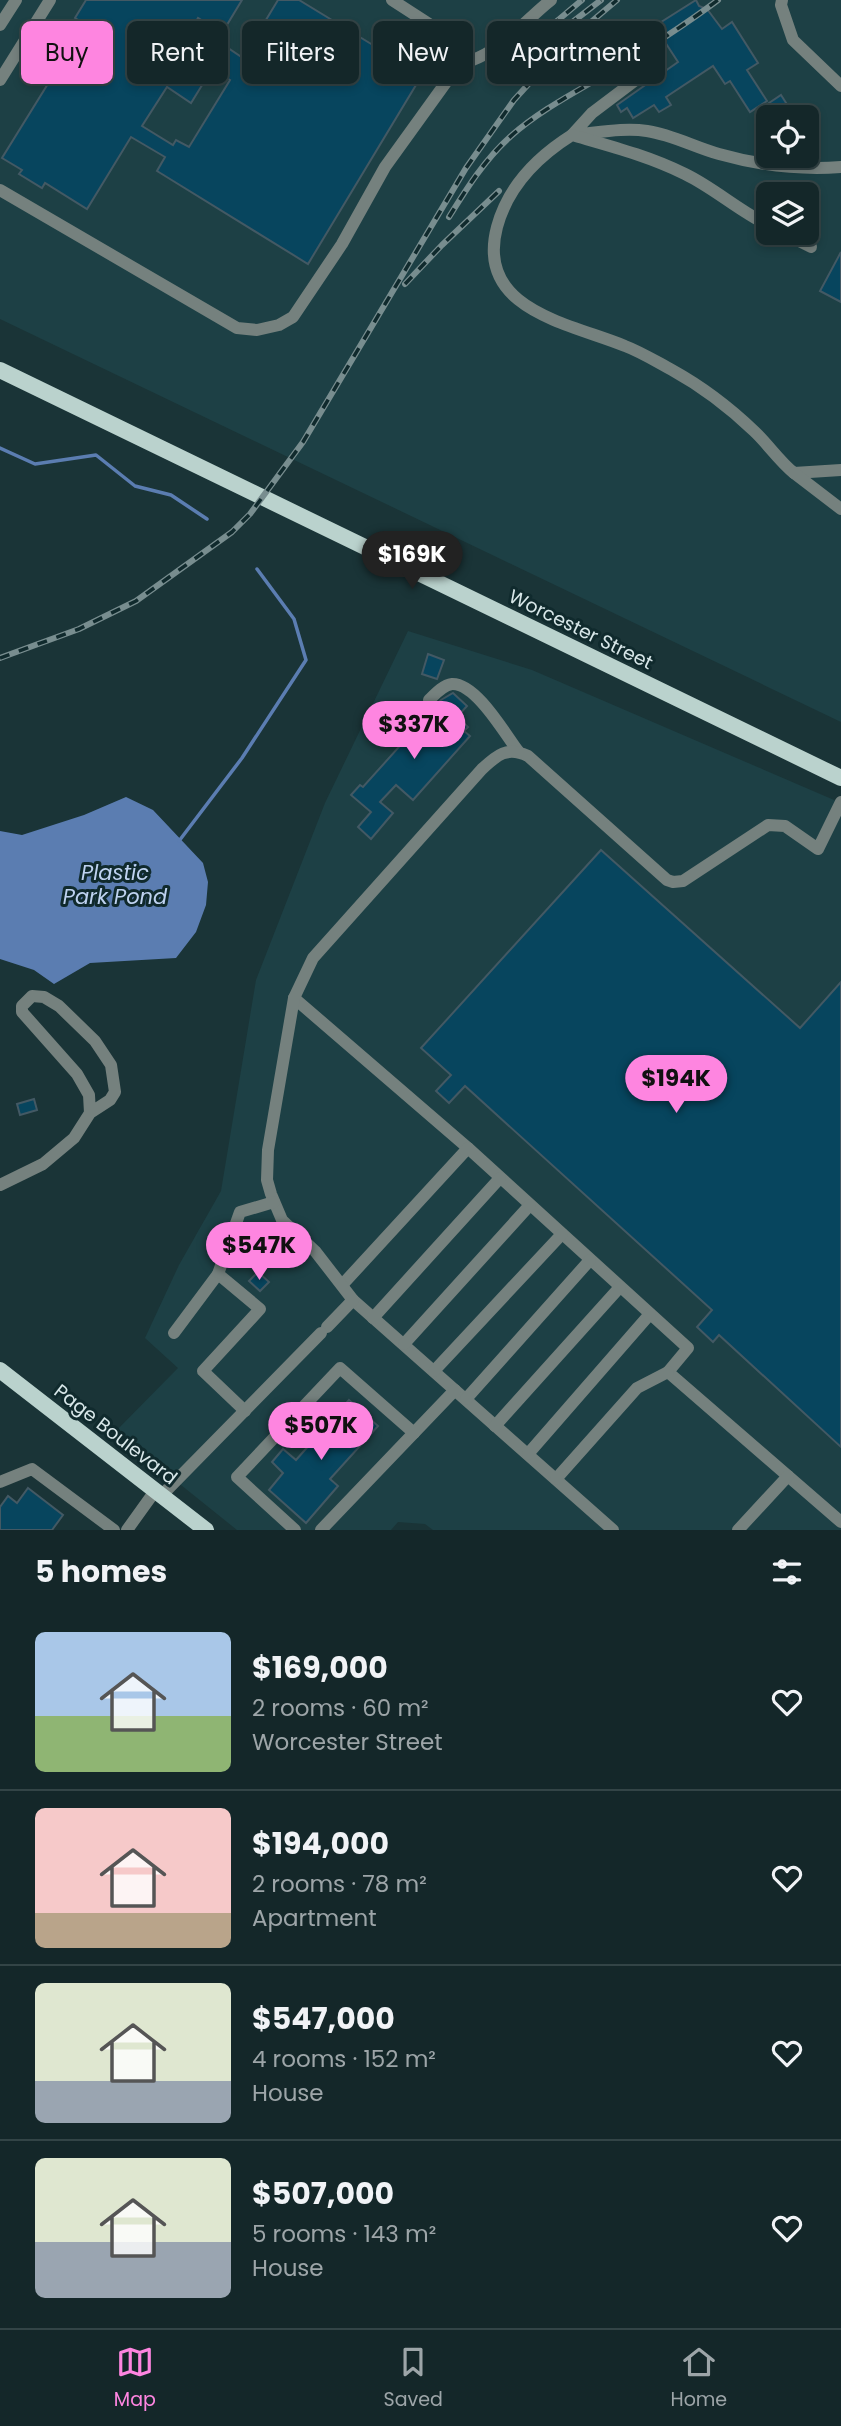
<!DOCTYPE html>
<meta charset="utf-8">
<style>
body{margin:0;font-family:Poppins,sans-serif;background:#1d2f31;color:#f1f3f6;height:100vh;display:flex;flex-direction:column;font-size:26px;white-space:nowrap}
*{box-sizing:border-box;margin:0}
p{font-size:23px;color:#9da5a8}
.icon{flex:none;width:38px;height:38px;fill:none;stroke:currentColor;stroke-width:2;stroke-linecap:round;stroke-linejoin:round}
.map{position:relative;height:1530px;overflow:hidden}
.sheet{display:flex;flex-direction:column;background:#142729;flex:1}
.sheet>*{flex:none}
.top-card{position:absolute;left:21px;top:21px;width:800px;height:63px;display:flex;gap:14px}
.controls{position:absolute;left:756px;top:105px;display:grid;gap:14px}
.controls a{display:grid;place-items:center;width:63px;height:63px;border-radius:10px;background:#142729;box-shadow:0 4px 10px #0003,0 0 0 2px #334446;font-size:35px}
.price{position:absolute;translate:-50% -60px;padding:0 16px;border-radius:24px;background:#fe85e0;color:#111;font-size:23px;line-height:46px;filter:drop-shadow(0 2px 4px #0008)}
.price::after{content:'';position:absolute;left:50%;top:42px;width:21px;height:16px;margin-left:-10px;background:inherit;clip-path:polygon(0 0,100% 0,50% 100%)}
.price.current{background:#222;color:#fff}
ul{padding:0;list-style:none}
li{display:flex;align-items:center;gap:21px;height:175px;padding:0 35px}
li+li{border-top:2px solid #334446}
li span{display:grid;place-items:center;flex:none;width:196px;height:140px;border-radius:10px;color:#555}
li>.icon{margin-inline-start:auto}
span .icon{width:84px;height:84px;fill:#fffc;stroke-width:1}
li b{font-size:30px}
h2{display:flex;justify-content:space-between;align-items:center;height:84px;padding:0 35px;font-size:30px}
.chip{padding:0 24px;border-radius:10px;background:#142729;box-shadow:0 4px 10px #0003,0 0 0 2px #334446;font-size:24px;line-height:63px}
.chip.current{background:#fe85e0;color:#111}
.dock{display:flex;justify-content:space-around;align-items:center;height:98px;border-top:2px solid #334446;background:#142729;font-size:19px;color:#9da5a8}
.dock a{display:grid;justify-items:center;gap:4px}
.dock .current{color:#fe85e0}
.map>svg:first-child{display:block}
.built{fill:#1d4045;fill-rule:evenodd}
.water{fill:#5b7db1}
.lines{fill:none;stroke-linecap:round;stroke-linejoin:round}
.stream{stroke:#5b7db1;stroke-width:3.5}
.building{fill:#07455e;stroke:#435964;stroke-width:2;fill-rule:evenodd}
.minor{stroke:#75817e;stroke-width:12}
.major{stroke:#bad2cd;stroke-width:16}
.rail-casing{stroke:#788d8f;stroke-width:6}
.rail{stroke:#102a2d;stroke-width:3.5;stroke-dasharray:10;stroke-linecap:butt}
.labels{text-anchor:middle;stroke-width:6;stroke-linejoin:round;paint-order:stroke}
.street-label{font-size:19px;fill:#d8e7e9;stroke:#102a2d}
.water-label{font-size:21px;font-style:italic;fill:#bed2f0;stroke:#102a2d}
</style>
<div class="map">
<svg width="841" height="1530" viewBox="0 0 841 1530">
<rect width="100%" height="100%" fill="#1a3437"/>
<g class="built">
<path d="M 0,0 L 841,0 L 841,722 L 0,319 ZM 768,117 L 807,117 L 807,156 L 768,156 ZM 768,194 L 807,194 L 807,233 L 768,233 Z"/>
<path d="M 408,631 L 532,670 L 841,803 L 841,1530 L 433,1530 L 425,1524 L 398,1522 L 391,1530 L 237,1530 L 115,1432 L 178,1368 L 145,1338 L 179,1265 L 221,1191 L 256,980 L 325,803 Z"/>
</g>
<path class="water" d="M 126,797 L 153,810 L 203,863 L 208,882 L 206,905 L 196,932 L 176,958 L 90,963 L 54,984 L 34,970 L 0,959 L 0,831 L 22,835 L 84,815 Z"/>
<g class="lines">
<g class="stream">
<path d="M 0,448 L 35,464 L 96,455 L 135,486 L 171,495 L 207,519"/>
<path d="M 179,841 L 242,758 L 306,660 L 294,619 L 257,569"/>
</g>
</g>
<g class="building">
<path d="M 86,0 L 242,0 L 222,33 L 198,18 L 188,36 L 220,55 L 225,46 L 243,58 L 278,0 L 299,0 L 422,75 L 308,264 L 157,171 L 165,157 L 131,137 L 87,209 L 45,183 L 42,188 L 19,174 L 22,170 L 2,158 L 85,24 L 75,18 ZM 212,69 L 230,80 L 189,147 L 176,140 L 173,145 L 142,126 L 167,87 L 191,103 Z"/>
<path d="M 696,0 L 699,6 L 707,9 L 722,29 L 732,22 L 758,63 L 747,70 L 767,101 L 750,112 L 730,81 L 725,84 L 713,66 L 666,97 L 671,105 L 659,112 L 654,105 L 633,118 L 627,108 L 621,112 L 617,105 L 678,62 L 665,42 L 629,63 L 620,48 Z"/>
<path d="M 542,22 L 551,32 L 544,38 L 535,29 Z"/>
<path d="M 781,95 L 788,106 L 772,116 L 766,105 Z"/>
<path d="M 841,252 L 841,302 L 820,291 Z"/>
<path d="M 428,654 L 444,660 L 437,679 L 422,674 Z"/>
<path d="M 453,693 L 467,706 L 457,717 L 468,727 L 464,731 L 470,736 L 413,800 L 396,785 L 380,802 L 393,813 L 371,839 L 358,827 L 371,812 L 351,795 L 360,785 L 363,787 L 441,700 Z"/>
<path d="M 601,850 L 800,1028 L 841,982 L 841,1447 L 719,1335 L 713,1342 L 697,1327 L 712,1310 L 465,1086 L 449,1103 L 436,1091 L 451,1075 L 421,1048 Z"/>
<path d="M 34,1099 L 37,1110 L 20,1115 L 17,1104 Z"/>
<path d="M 258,1272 L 269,1282 L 260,1291 L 249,1281 Z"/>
<path d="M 349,1400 L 378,1426 L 330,1479 L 338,1486 L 306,1523 L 269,1490 L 283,1473 L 272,1462 L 283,1449 L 296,1460 Z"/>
<path d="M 28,1488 L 63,1515 L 52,1530 L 0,1530 L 0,1507 L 8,1496 L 17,1503 Z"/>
</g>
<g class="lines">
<g class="minor">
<path d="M 782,0 L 781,5 L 793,40 L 841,86"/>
<path d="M 0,25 L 16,0"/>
<path d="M 470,61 C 504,49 523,22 551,0"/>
<path d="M 641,76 L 592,113 L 572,135 C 596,133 624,127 647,131 C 673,135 694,147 719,154 C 758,165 800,170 841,167"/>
<path d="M 0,80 L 50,0"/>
<path d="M 0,190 L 237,328 L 257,330 L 279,325 L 293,317 L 342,244 L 385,167 L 447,81 L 470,61 L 440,31 L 392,0"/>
<path d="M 768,225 C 739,211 714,188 685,174 C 649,156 610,146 572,135 C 537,157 508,186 497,227 C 475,310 569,323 625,346 C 641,352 657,362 672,370 C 701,386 730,408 754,431 C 768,444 779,461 794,473 L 841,470"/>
<path d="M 783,233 L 811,247"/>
<path d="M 794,473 L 841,509"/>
<path d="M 429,700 C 435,694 443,685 452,684 C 476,683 505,734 518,751"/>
<path d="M 294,998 L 468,1148"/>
<path d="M 0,1185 L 43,1164 L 74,1138 L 90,1113 L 110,1100 L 115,1092 L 111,1065 L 95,1041 L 59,1006 L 44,997 L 32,996 L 22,1006 L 22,1012 L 77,1074 L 89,1095 L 90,1113"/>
<path d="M 218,1274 L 260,1309 L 203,1371 L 245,1411"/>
<path d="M 343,1284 L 468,1148 L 688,1348 L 668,1372 L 841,1522"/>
<path d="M 353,1300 L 613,1530"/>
<path d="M 373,1318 L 500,1178"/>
<path d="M 327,1327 L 353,1300 L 315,1251 L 282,1220 L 271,1194 L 267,1180 L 268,1150 L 294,998 L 313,958 L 482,769 C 497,755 507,746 528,756 L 667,880 L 673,882 L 683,881 L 768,825 L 785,826 L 818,849 L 841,802"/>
<path d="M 174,1333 L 218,1274 L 240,1212 L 274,1202"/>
<path d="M 404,1344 L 530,1205"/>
<path d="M 434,1371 L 562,1234"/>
<path d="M 466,1399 L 590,1260"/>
<path d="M 495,1426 L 620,1287"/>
<path d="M 528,1454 L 650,1314"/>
<path d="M 556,1479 L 637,1388 L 668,1372"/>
<path d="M 0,1482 L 32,1469 L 114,1530"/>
<path d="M 161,1496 L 321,1333"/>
<path d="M 127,1530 L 155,1491"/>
<path d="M 295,1530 L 237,1477 L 340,1368 L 414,1433"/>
<path d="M 321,1530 L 455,1390"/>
<path d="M 738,1530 L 788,1476"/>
</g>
<g class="major">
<path d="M 0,370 L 841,778"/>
<path d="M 0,1370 L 206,1530"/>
</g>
<defs>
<g id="rail">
<path d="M 551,26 L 582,0"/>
<path d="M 553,37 L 601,0"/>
<path d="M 449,217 C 467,188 485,159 511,136 C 539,111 574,93 606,74 C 644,51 682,27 718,0"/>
<path d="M 405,284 L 442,245 L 499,191"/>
<path d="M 0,658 L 79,629 L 136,601 L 232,532 L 250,514 L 303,442 L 466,168 L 514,100 L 565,44 L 617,0"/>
</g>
</defs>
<use href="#rail" class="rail-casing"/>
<use href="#rail" class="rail"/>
</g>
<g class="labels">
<g class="street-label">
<text transform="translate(581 629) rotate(26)" y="7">Worcester Street</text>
<text transform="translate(116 1434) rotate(38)" y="7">Page Boulevard</text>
</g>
<g class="water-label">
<text x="115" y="880">Plastic<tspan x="115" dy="24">Park Pond</tspan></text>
</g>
</g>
</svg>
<div class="controls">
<a><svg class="icon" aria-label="locate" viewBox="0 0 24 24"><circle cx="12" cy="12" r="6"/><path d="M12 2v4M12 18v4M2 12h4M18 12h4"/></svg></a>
<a><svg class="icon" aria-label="layers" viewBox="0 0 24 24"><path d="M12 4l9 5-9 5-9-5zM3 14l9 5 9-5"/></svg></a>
</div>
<b class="price current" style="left:412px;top:591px">$169K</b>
<b class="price" style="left:414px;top:761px">$337K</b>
<b class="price" style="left:676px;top:1115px">$194K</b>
<b class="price" style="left:259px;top:1282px">$547K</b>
<b class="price" style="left:321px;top:1462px">$507K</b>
<div class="top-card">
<a class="chip current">Buy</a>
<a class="chip">Rent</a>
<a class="chip">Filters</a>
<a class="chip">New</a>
<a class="chip">Apartment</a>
</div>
</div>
<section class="sheet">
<h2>5 homes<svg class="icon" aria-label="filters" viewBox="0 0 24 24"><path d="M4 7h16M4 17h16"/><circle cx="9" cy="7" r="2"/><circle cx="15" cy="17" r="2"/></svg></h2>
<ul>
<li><span style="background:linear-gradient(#a9c7e8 60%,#8fb573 0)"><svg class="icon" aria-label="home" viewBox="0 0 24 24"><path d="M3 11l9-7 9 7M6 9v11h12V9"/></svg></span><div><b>$169,000</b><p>2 rooms · 60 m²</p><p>Worcester Street</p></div><svg class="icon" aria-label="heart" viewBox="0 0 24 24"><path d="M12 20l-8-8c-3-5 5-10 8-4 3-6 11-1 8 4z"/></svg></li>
<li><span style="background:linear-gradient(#f6c9c9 75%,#b9a48a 0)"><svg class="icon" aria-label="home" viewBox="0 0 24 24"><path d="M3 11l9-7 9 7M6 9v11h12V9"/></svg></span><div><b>$194,000</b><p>2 rooms · 78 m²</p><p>Apartment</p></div><svg class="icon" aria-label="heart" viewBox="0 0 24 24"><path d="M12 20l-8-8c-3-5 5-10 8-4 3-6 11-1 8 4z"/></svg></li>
<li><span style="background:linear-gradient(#dfe7d0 70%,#9aa5b1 0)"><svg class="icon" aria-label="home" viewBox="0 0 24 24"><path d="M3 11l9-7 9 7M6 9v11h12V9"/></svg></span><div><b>$547,000</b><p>4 rooms · 152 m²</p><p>House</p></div><svg class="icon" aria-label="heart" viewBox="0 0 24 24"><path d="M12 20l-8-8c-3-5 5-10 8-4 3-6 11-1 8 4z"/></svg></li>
<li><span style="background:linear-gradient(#dfe7d0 60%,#9aa5b1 0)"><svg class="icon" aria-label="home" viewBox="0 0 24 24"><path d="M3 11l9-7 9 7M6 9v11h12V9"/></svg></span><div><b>$507,000</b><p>5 rooms · 143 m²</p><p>House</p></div><svg class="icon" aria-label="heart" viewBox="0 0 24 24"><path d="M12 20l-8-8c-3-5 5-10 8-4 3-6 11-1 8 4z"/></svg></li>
</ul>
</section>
<nav class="dock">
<a class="current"><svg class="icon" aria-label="map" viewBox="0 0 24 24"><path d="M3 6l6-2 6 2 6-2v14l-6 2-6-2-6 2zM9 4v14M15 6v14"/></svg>Map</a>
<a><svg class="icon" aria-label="saved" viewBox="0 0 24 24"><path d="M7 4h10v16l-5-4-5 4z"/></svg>Saved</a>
<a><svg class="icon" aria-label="home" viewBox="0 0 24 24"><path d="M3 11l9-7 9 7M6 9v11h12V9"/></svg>Home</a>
</nav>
